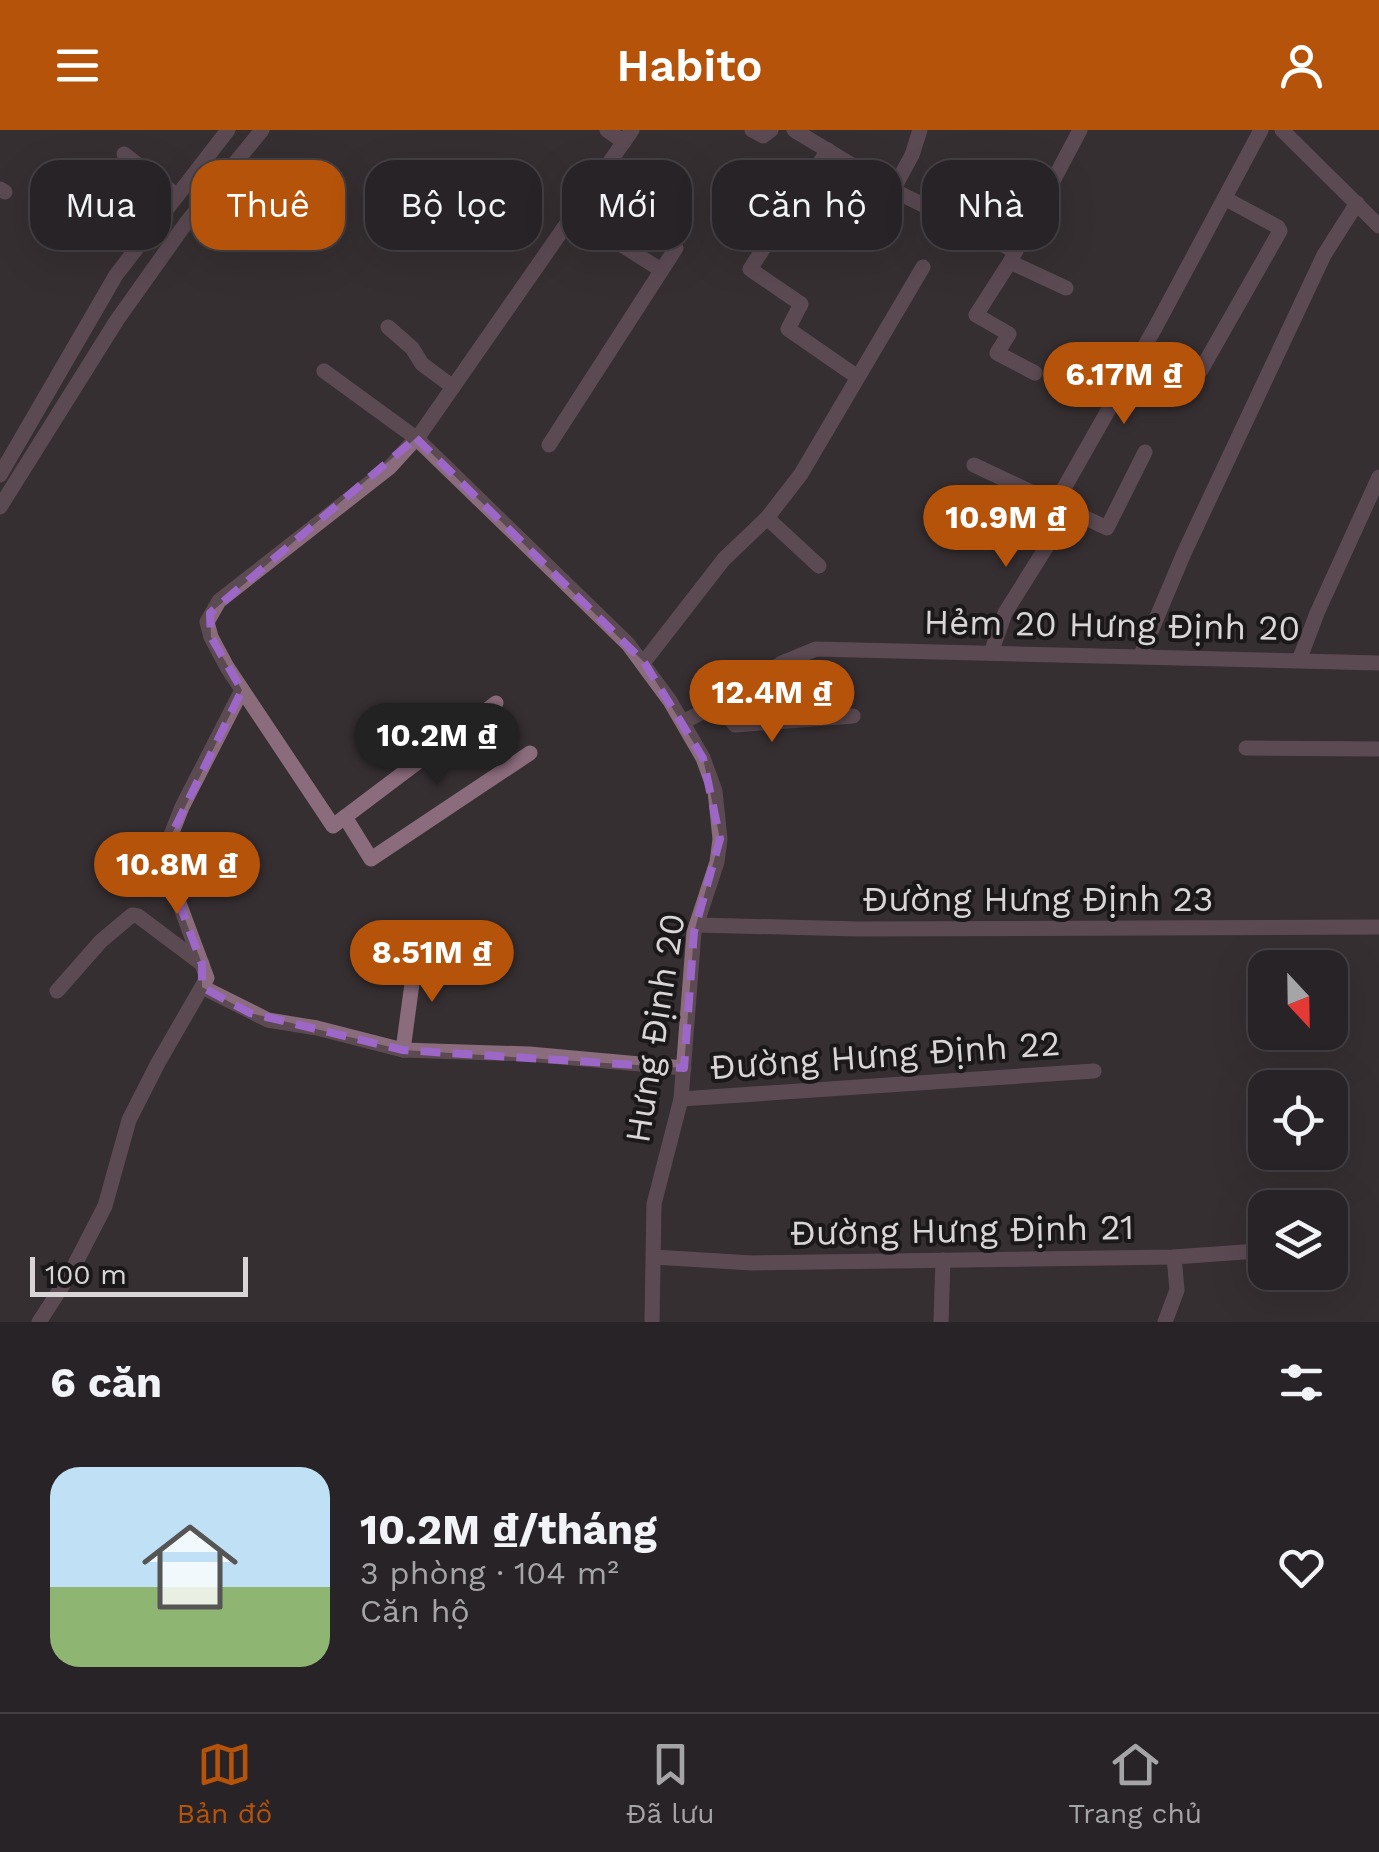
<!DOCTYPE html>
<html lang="vi">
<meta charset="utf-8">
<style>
body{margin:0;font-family:"Work Sans",sans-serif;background:#342f32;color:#f1f3f6;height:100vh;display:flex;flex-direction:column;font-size:38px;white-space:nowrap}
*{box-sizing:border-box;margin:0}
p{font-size:32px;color:#a5a4a7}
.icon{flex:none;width:55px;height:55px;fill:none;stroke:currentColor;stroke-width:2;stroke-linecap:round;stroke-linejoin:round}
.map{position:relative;height:1192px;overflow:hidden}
.sheet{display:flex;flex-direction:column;background:#282326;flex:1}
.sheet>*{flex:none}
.banner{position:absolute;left:30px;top:30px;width:1320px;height:90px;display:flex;gap:20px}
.needle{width:65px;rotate:158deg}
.tools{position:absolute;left:1248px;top:820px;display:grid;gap:20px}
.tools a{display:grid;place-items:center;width:100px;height:100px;border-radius:20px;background:#282326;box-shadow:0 10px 40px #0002,0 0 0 2px #444043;font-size:50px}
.scale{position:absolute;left:30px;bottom:25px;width:218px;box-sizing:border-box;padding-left:10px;border:5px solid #d9d5d7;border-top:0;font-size:28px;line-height:35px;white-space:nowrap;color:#d9d5d7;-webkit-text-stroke:8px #1b1819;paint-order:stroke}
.price{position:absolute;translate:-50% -85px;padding:0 22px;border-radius:35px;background:#b45309;color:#fff;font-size:32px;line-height:65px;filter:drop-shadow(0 2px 5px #0008)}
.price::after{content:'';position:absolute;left:50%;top:60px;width:30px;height:22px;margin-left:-15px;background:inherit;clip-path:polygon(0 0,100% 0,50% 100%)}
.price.on{background:#222;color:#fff}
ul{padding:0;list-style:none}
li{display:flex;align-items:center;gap:30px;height:250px;padding:0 50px}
li span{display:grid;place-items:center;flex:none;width:280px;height:200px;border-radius:30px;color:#555}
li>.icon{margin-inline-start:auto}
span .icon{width:120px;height:120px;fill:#fffc;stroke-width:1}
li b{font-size:42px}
h2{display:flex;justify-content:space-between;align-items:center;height:120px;padding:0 50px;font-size:42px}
.tag{padding:0 35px;border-radius:30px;background:#282326;box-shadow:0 10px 40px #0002,0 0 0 2px #444043;font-size:35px;line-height:90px}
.tag.on{background:#b45309;color:#fff}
header{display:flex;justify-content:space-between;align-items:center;height:130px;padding:0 50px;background:#b45309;color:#fff;font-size:45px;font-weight:600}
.tabs{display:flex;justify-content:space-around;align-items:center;height:140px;border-top:2px solid #444043;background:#282326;font-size:28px;color:#a5a4a7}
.tabs a{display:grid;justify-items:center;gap:5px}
.tabs .on{color:#b45309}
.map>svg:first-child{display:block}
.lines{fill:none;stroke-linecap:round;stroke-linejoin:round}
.minor{stroke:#8b6c7c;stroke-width:15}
.marked{fill:none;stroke:#9c67c7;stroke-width:8;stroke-dasharray:20 12;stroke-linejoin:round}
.labels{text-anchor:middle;stroke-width:8;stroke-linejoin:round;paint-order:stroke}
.street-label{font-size:35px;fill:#d9d5d7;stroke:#1b1819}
</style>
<header><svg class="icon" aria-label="menu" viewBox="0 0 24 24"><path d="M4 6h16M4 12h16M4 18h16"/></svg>Habito<svg class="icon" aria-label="person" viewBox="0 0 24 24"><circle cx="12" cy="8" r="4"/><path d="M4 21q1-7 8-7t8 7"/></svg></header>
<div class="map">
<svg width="1379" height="1192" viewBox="0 0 1379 1192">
<rect width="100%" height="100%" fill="#362f32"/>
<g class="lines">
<g class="minor">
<path d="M 607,0 L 624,12"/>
<path d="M 752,0 L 763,6 L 771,0"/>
<path d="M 794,0 L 893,60 L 1015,121"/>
<path d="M 1282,0 L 1379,96"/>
<path d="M 828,20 L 750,139 L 801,174 L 788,199 L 856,246"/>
<path d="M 124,24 L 177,66"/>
<path d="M 0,59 L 5,62"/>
<path d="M 893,60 L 912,25 L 920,0"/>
<path d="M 573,84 L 661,140"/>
<path d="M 1010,132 L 1066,158"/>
<path d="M 388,197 L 412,218 L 422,234 L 453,257"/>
<path d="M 1201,240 L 1280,101 L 1278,97 L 1226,69"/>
<path d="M 324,241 L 416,308 L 628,514 L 670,571 L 703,628 L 715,661 L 720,709 L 717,732 L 694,802 L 681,969 L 654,1074 L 652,1192"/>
<path d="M 1035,243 L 997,223 L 1009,204 L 976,185 L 1010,132 L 1080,0"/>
<path d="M 549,315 L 676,118"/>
<path d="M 974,335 L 1107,398 L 1145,322"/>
<path d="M 0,345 L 116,145 L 228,0"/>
<path d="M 1055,374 L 1155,198 L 1261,0"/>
<path d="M 0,377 L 117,190 L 186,93 L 262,0"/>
<path d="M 767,388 L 819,436"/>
<path d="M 991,523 L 1005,483 L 1069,381"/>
<path d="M 1141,525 L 1184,423 L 1324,125 L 1357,73"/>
<path d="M 1300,528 L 1317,483 L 1379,347"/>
<path d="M 644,532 L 724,429 L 767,388 L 801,344 L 923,137"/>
<path d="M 496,573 L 333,696 L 227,537 L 211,507 L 207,492 L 219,471 L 390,337 L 421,303 L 632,0"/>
<path d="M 719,575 L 735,595 L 853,586"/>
<path d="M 683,592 L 739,563 L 782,533 L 816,519 L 1379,533"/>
<path d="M 1246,618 L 1379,619"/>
<path d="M 345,687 L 371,729 L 530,623"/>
<path d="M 697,795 L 859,799 L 1379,797"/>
<path d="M 202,857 L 268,890 L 317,898 L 403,920 L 529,924 L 684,938"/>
<path d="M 57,861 L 101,811 L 132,785 L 138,786 L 202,834"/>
<path d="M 403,920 L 416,824"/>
<path d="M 681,969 L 1094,941"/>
<path d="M 654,1127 L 752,1133 L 1174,1127 L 1258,1121 L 1262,1111"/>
<path d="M 39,1192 L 70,1144 L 105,1076 L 129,990 L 158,933 L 207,848 L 172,754 L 169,710 L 182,677 L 242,560"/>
<path d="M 941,1192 L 943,1130"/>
<path d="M 1165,1192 L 1177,1160 L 1174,1127"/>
</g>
</g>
<path d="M0 0H1379V1192H0ZM 416,308 L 644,532 L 703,628 L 720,709 L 694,802 L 684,938 L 403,920 L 250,883 L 202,857 L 202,834 L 172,754 L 169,710 L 242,560 L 211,507 L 210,483 Z" fill="#362f32" fill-opacity=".55" fill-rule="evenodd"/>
<path class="marked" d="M 416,308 L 644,532 L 703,628 L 720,709 L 694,802 L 684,938 L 403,920 L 250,883 L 202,857 L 202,834 L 172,754 L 169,710 L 242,560 L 211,507 L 210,483 Z"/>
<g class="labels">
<g class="street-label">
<text transform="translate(1112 495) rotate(1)" y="12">Hẻm 20 Hưng Định 20</text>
<text x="1038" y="781">Đường Hưng Định 23</text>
<text transform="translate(655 898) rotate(-81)" y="12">Hưng Định 20</text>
<text transform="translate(885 925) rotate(-4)" y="12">Đường Hưng Định 22</text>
<text transform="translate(962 1100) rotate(-1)" y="12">Đường Hưng Định 21</text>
</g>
</g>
</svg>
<div class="tools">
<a><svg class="needle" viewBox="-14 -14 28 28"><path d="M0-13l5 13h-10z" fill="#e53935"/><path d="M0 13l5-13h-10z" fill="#a5a4a7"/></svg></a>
<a><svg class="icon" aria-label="locate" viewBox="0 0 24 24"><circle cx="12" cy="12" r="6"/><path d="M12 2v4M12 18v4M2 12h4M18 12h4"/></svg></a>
<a><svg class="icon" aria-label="layers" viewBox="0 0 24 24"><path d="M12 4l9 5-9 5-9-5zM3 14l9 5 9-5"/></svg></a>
</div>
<div class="scale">100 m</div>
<b class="price" style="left:1124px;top:297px">6.17M ₫</b>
<b class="price" style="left:1006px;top:440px">10.9M ₫</b>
<b class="price" style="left:772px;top:615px">12.4M ₫</b>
<b class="price on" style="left:437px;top:658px">10.2M ₫</b>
<b class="price" style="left:177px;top:787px">10.8M ₫</b>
<b class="price" style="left:432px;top:875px">8.51M ₫</b>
<div class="banner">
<a class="tag">Mua</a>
<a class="tag on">Thuê</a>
<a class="tag">Bộ lọc</a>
<a class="tag">Mới</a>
<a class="tag">Căn hộ</a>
<a class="tag">Nhà</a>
</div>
</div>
<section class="sheet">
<h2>6 căn<svg class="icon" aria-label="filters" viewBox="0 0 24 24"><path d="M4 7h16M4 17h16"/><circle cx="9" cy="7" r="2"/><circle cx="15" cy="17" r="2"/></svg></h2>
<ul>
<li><span style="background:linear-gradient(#bfe0f5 60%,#8fb573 0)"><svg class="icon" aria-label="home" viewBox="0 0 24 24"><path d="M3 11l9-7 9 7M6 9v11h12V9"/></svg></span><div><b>10.2M ₫/tháng</b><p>3 phòng · 104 m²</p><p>Căn hộ</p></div><svg class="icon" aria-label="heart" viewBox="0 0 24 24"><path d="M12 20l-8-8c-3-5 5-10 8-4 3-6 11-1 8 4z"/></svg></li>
</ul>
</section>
<nav class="tabs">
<a class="on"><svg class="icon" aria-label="map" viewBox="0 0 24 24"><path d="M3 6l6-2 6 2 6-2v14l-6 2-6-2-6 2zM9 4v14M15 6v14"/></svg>Bản đồ</a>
<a><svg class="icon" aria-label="saved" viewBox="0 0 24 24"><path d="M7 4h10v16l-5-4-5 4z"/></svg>Đã lưu</a>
<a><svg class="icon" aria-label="home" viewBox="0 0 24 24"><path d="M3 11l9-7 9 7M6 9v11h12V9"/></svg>Trang chủ</a>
</nav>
